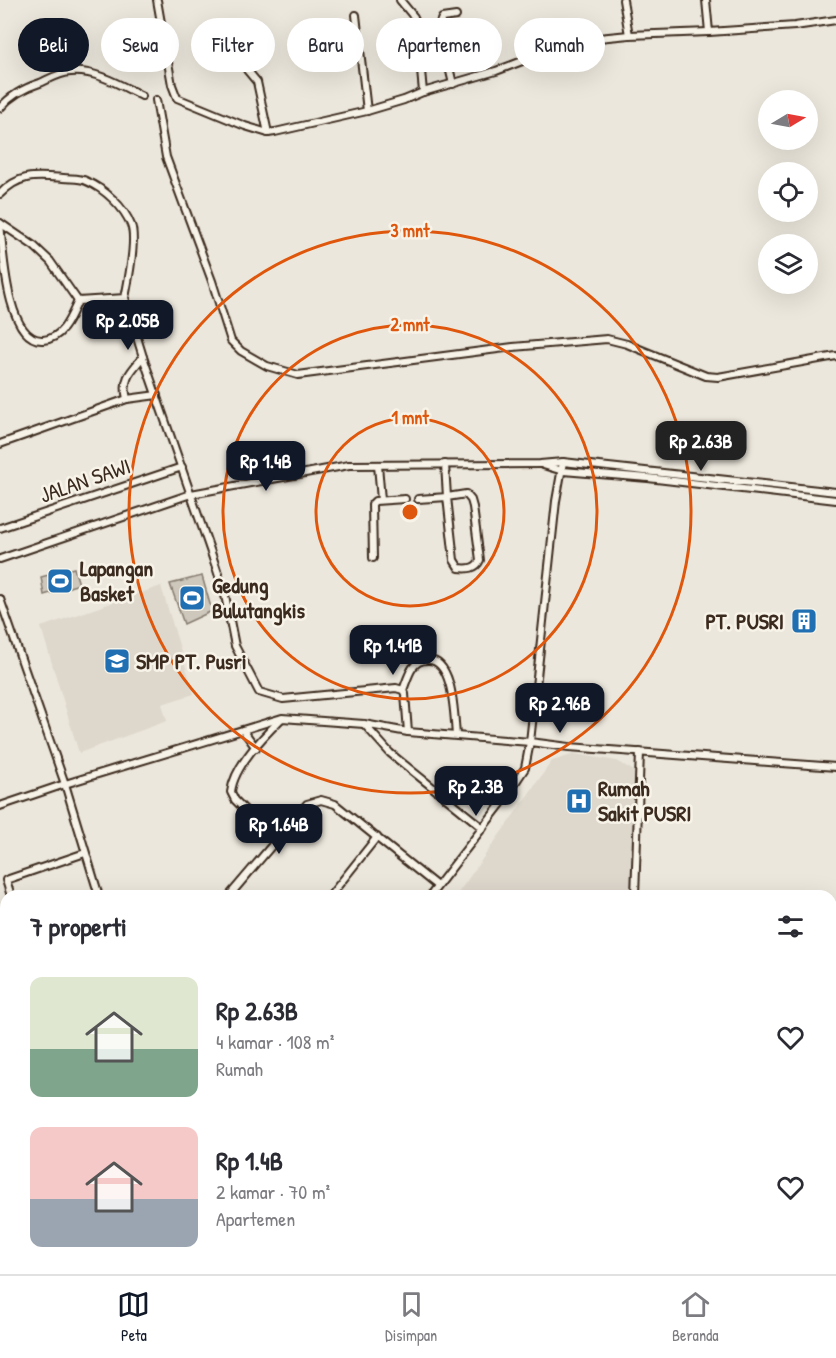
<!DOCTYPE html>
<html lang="id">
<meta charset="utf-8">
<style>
body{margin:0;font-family:"Patrick Hand",sans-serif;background:#f7f7f7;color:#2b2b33;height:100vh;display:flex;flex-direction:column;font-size:22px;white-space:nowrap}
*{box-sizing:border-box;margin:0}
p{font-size:20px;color:#7c7c81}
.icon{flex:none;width:33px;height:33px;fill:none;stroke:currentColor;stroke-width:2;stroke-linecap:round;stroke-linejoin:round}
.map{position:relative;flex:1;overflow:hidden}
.side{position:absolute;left:0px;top:890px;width:837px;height:386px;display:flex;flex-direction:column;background:#fff;border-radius:18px 18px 0 0;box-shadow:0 6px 24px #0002}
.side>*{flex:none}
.guide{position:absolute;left:18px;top:18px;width:801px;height:54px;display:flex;gap:12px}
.needle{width:39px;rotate:80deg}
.buttons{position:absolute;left:758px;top:90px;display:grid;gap:12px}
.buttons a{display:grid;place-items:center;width:60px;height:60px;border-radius:50%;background:#fff;box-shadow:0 6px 24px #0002;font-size:30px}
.price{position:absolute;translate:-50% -51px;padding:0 14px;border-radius:12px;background:#111827;color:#fff;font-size:20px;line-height:39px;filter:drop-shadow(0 2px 3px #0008)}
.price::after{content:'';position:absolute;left:50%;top:36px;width:18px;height:14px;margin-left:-9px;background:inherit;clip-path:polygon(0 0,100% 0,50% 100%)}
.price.current{background:#222;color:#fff}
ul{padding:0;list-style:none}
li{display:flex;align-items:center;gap:18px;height:150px;padding:0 30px}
li span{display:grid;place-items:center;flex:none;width:168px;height:120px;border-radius:12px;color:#555}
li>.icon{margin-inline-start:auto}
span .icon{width:72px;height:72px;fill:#fffc;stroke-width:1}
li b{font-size:26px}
h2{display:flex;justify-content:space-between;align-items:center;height:72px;padding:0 30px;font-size:26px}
.tag{padding:0 21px;border-radius:27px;background:#fff;box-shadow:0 6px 24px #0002;font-size:21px;line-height:54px}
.tag.current{background:#111827;color:#fff}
.tabs{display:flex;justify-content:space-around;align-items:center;height:84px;border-top:2px solid #e1e1e2;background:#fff;font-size:16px;color:#7c7c81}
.tabs a{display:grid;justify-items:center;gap:3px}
.tabs .current{color:#111827}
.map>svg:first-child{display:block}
.built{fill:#ddd7cc}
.green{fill:#cec8bc;stroke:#84796d;stroke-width:1.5}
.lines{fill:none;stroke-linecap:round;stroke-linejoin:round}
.minor-casing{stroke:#3b2a1e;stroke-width:10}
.minor{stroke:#f7f3e8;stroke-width:6}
.ring{fill:none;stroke:#df570d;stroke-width:3}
.labels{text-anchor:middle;stroke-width:5;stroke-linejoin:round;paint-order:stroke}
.street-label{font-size:22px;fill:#3b2a1e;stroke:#f7f3e8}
.poi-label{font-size:22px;font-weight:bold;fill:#3b2a1e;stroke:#f7f3e8;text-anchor:start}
.centre{fill:#df570d;stroke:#f7f3e8;stroke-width:3}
.ring-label{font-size:18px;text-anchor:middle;font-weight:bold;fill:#df570d;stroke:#f7f3e8;stroke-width:5;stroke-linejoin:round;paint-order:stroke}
</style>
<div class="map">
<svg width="836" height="1274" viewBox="0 0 836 1274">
<rect width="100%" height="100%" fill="#ece7dc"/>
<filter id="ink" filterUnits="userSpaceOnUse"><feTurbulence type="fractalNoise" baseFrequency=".0167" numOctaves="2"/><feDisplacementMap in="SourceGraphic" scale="12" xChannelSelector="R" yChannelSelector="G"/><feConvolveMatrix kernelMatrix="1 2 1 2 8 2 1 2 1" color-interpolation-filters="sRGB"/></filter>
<g filter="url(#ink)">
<g class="built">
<path d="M 161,586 L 194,694 L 162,704 L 167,721 L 79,753 L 41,627 Z"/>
<path d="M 575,754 L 617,761 L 634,771 L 635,832 L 631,895 L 456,896 L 552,761 Z"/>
<path d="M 32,1269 L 72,1269 L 74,1274 L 15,1274 Z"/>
</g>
<g class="green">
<path d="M 74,568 L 79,584 L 44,595 L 41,577 Z"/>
<path d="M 202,576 L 212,611 L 184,624 L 170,584 Z"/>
</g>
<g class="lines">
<defs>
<g id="minor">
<path d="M 157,0 L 172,85 L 177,98 L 245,126 L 268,133 L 275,132 L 367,111 L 404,100 L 423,92 L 496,71 L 578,40 L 629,35 L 709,32"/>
<path d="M 400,0 L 414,17 L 417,28 L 423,92"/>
<path d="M 623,0 L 629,35"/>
<path d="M 706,0 L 709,32 L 795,26 L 836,20"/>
<path d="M 356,15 L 367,111"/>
<path d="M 244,57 L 247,70 L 257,82 L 268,133"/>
<path d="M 453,84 L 439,25 L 442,18 L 456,16"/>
<path d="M 156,100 L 166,157 L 212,281 L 231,341 L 241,351 L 267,366 L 298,375 L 513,347 L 607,339 L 627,344 L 706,376 L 718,377 L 836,356"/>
<path d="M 0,108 C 11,95 24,88 40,83 C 49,79 61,72 71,72 C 96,70 120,85 142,96"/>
<path d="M 0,194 C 20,173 37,176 63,178 C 71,179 80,178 86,181 C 105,189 124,207 131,225 C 137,239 128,283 125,298 L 78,301 L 50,261 L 34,246 L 0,223"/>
<path d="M 0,223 C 3,249 6,342 43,340 C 63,339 71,316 78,301"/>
<path d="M 125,298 L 143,357 L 216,567 L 225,595 L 235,646 L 259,692 L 283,699 L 396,688 L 403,690 L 405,694 L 408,732"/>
<path d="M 127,399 C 122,379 130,372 143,357"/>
<path d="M 0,444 L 127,399 L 157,395"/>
<path d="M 563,462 L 556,501 L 530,742 L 569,747 L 836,767"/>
<path d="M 378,465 L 381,500"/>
<path d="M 543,465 L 563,471 L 648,478 L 836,500"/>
<path d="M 466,494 L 471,500 L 473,507 L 480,560 C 476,569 468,569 459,568 L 454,560 L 447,497 Z"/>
<path d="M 418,499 L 447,497 L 445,464"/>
<path d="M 0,528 L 182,467"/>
<path d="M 373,558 L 372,504 L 375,501 L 405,499"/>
<path d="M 0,559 L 191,494 L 349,465 L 540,464 L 563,462 L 836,492"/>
<path d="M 0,599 L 65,784 L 99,896"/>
<path d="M 403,690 C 408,678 411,660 427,660 C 454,658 454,716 456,735"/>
<path d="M 364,724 L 390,753 L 483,828"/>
<path d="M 243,730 L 256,748"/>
<path d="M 0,806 L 65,784 L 282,718 L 364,724 L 408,732 L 530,742 L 525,768 L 501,804 L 430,896"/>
<path d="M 275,840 L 235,800 L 231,792 C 234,766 263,737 281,719"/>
<path d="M 11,896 L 6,880 L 85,853"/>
<path d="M 229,896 L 307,804 L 321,800 L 335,804 L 437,886"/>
<path d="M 330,896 L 377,837"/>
<path d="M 635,896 L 640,752"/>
<path d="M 831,976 L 836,976"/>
<path d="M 0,1017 L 6,1015"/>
<path d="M 0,1102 L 6,1120"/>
<path d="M 0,1260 L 6,1259"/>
<path d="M 225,1269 L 227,1274"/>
<path d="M 301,1269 L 303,1274"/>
<path d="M 509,1270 L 569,1273"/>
<path d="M 404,1274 L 407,1269"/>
<path d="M 495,1274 L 499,1269"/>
<path d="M 605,1274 L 605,1269"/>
<path d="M 679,1274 L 679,1269"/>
<path d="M 698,1274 L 698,1269"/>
<path d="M 773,1274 L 774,1269"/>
</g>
</defs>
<use href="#minor" class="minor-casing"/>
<use href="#minor" class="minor"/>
</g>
</g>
<g class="ring">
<circle cx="410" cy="512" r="94"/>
<circle cx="410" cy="512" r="187"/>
<circle cx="410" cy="512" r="281"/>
</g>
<defs>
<symbol id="stadium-square" viewBox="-11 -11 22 22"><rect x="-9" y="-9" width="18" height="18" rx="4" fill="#1f6fb2" stroke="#f7f3e8"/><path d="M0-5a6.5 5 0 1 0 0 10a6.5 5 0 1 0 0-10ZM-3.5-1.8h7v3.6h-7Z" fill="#fff"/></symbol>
<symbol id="building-square" viewBox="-11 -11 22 22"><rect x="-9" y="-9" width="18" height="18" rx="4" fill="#1f6fb2" stroke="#f7f3e8"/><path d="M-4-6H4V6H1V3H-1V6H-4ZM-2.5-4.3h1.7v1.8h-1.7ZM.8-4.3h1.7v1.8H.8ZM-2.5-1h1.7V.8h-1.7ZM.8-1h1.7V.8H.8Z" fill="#fff"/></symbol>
<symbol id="school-square" viewBox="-11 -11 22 22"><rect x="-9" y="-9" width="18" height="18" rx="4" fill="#1f6fb2" stroke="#f7f3e8"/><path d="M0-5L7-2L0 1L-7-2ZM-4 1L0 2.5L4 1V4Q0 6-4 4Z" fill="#fff"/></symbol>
<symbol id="hospital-square" viewBox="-11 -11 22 22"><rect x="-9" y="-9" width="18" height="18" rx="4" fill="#1f6fb2" stroke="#f7f3e8"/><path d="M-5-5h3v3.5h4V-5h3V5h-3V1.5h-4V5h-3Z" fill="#fff"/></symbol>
</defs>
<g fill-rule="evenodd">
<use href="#stadium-square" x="45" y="566" width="30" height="30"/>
<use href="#stadium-square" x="177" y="583" width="30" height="30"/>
<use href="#building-square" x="789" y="606" width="30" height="30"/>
<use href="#school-square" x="102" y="646" width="30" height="30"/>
<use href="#hospital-square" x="564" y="786" width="30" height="30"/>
</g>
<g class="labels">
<g class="street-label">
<text transform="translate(85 480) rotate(-19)" y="8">JALAN SAWI</text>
</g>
<g class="poi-label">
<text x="80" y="576">Lapangan<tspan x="80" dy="25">Basket</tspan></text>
<text x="212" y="593">Gedung<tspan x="212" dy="25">Bulutangkis</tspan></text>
<text x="784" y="629" text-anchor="end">PT. PUSRI</text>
<text x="136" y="669">SMP PT. Pusri</text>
<text x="598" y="796">Rumah<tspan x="598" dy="25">Sakit PUSRI</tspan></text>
</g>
</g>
<circle cx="410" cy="512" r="9" class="centre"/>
<g class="ring-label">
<text x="410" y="237">3 mnt</text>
<text x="410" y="331">2 mnt</text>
<text x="410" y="424">1 mnt</text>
</g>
</svg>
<div class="buttons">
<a><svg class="needle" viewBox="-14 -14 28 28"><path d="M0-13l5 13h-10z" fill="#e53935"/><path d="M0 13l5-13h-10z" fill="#7c7c81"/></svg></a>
<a><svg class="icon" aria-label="locate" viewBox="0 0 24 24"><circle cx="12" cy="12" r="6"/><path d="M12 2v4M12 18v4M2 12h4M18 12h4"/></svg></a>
<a><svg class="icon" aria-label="layers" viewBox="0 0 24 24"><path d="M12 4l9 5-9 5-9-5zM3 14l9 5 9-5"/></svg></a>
</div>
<b class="price" style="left:128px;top:351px">Rp 2.05B</b>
<b class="price current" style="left:701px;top:472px">Rp 2.63B</b>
<b class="price" style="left:266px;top:492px">Rp 1.4B</b>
<b class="price" style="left:393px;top:676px">Rp 1.41B</b>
<b class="price" style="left:560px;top:734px">Rp 2.96B</b>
<b class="price" style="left:476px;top:817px">Rp 2.3B</b>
<b class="price" style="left:279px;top:855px">Rp 1.64B</b>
<div class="guide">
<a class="tag current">Beli</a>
<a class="tag">Sewa</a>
<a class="tag">Filter</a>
<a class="tag">Baru</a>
<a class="tag">Apartemen</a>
<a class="tag">Rumah</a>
</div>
<section class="side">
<h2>7 properti<svg class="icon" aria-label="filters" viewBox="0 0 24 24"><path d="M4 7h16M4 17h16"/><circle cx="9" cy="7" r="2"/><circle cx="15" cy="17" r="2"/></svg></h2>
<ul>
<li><span style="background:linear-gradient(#dfe7d0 60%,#7fa58c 0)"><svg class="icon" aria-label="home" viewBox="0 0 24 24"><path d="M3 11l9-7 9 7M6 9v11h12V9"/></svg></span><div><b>Rp 2.63B</b><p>4 kamar · 108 m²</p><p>Rumah</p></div><svg class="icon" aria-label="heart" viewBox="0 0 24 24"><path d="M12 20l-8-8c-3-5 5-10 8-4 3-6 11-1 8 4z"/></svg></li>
<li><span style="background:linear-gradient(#f6c9c9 60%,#9aa5b1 0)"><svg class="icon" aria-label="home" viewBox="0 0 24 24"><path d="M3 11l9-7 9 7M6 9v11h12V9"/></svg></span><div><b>Rp 1.4B</b><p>2 kamar · 70 m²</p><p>Apartemen</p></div><svg class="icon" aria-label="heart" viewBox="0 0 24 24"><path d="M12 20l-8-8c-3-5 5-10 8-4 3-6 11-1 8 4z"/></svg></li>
</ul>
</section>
</div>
<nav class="tabs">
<a class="current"><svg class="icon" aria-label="map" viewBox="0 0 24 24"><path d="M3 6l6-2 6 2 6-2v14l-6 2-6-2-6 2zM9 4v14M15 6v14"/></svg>Peta</a>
<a><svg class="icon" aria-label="saved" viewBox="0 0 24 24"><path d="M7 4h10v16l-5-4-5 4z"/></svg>Disimpan</a>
<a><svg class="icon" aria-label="home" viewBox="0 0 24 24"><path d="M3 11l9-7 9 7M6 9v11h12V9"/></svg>Beranda</a>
</nav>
